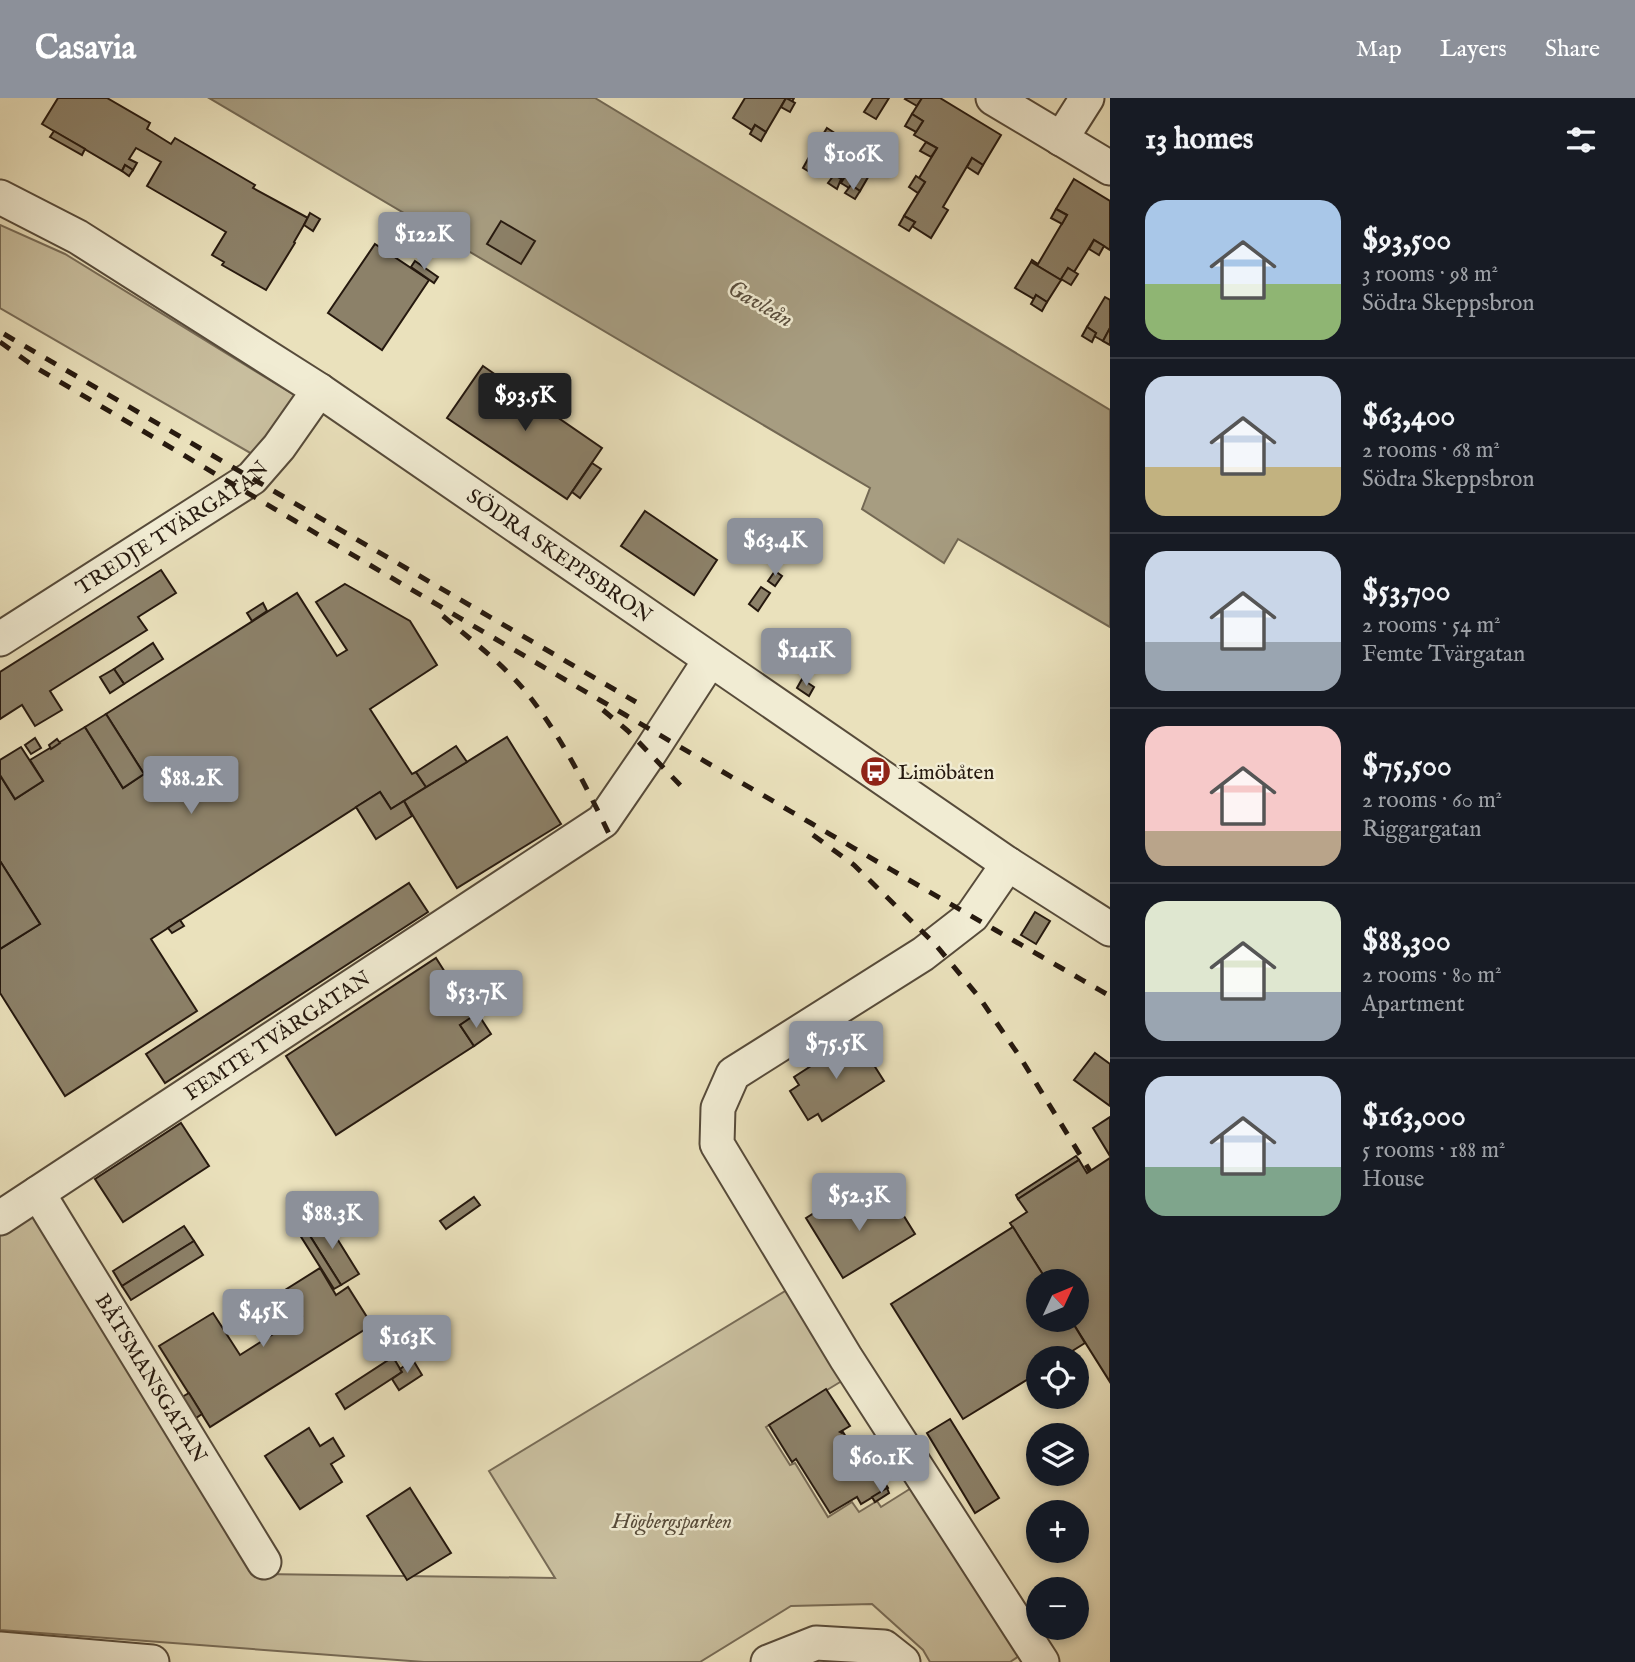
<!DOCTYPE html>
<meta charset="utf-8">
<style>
body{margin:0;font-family:"IM FELL English",serif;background:#20242c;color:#f1f3f6;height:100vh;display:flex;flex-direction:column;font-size:26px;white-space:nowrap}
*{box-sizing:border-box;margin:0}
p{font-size:23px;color:#9ea1a6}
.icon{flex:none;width:38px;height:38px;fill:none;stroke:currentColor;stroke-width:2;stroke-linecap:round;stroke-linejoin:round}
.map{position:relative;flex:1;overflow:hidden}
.drawer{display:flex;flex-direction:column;background:#171b24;width:525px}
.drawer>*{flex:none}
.needle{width:46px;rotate:46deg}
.buttons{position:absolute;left:1026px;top:1171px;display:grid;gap:14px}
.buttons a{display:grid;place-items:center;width:63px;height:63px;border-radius:50%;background:#171b24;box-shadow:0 4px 10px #0003;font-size:35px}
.price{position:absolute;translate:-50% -60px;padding:0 16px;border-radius:7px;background:#8c9099;color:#fff;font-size:23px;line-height:46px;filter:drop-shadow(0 2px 4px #0008)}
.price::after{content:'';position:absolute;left:50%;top:42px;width:21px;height:16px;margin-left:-10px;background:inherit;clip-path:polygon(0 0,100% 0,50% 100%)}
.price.on{background:#222;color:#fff}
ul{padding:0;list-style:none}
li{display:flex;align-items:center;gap:21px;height:175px;padding:0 35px}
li+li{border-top:2px solid #363941}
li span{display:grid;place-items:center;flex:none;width:196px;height:140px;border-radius:21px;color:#555}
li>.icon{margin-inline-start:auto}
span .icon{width:84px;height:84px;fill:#fffc;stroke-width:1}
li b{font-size:30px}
h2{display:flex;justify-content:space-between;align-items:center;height:84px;padding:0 35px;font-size:30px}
header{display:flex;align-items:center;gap:42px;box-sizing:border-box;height:98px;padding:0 35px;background:#8c9099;color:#fff}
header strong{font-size:33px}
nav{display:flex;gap:38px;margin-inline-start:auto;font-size:24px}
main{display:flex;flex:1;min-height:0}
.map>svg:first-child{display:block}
.green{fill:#c9bf9f;stroke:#786c57;stroke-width:2}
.water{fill:#a79d81;stroke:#736853;stroke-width:2}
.building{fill:#8c8169;stroke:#26190f;stroke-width:2}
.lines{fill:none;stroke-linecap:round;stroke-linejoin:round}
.minor-casing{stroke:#574b3a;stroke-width:37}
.minor{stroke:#f1ecd3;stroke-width:33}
.rail{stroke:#26190f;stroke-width:5;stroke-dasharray:12 12;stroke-linecap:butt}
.labels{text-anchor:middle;stroke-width:5;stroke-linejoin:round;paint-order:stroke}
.street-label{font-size:21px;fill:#26190f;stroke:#f1ecd3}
.poi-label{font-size:21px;fill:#26190f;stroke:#f1ecd3;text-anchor:start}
.park-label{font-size:21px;font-style:italic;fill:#574b3a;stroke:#f1ecd3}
.water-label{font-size:23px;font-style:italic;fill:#5a4e3d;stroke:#f1ecd3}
</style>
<header>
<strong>Casavia</strong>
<nav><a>Map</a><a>Layers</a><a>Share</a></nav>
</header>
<main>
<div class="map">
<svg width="1110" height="1564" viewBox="0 0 1110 1564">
<rect width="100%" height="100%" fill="#eae1bc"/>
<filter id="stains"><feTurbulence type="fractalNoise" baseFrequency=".00286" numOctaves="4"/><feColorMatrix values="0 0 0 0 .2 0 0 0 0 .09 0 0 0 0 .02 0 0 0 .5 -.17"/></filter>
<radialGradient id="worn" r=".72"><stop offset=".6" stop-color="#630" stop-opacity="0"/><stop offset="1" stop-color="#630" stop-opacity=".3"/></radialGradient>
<g class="green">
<path d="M 0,127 L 65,156 L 299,300 L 259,360 L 0,210 Z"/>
<path d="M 40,1109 L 262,1476 L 555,1480 L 489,1373 L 800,1184 L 855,1275 L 766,1329 L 790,1367 L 795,1365 L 828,1419 L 852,1404 L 859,1414 L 877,1403 L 881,1409 L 924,1382 L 1033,1549 L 1010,1564 L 930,1564 L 923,1552 L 872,1506 L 791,1508 L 700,1564 L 424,1564 L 0,1532 L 0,1135 Z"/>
</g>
<path class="water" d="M 209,0 L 595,0 L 1110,312 L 1110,529 L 958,441 L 944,465 L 862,411 L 870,390 Z"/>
<g class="building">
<path d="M 58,0 L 107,0 L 150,25 L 147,31 L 171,46 L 175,40 L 255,87 L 253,90 L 308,120 L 294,144 L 295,145 L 266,192 L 222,167 L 224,164 L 212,157 L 226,134 L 147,88 L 161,64 L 136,50 L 129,61 L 137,65 L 133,72 L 125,67 L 122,73 L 42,26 Z"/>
<path d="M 745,0 L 794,0 L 792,4 L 786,0 L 766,34 L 755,27 L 752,32 L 733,20 Z"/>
<path d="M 786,0 L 795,5 L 790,14 L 781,9 Z"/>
<path d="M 873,0 L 889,0 L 876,21 L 864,14 Z"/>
<path d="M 906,0 L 922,0 L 917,8 L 905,1 Z"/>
<path d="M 922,0 L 940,0 L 1001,37 L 983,67 L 972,60 L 943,109 L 948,112 L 931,140 L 912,128 L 915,124 L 904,118 L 925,84 L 919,80 L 937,50 L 914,37 L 923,23 L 912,16 Z"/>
<path d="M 912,16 L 923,23 L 916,34 L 905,28 Z"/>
<path d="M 755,27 L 766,34 L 761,43 L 750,36 Z"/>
<path d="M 827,30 L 844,41 L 824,75 L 816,70 L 817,67 L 808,61 Z"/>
<path d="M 54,33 L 85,51 L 82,57 L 50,39 Z"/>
<path d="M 844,41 L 861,51 L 841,85 L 840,84 L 841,81 L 834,77 L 832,80 L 824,75 Z"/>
<path d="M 926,44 L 937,50 L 931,59 L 920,53 Z"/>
<path d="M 861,51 L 878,62 L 860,93 L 851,87 L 849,90 L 841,85 Z"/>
<path d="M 972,60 L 983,67 L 978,76 L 967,69 Z"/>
<path d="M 808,61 L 817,67 L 813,76 L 803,70 Z"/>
<path d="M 125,67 L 133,72 L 129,78 L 122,73 Z"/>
<path d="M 834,77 L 841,81 L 837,91 L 828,85 Z"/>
<path d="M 916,78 L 925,84 L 918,95 L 909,89 Z"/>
<path d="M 1074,81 L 1110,103 L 1110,152 L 1094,142 L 1074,174 L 1068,170 L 1061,182 L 1031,164 L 1032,162 L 1038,166 L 1067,117 L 1056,111 Z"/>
<path d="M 851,87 L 860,93 L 855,101 L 845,95 Z"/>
<path d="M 1056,111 L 1067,117 L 1062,126 L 1051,120 Z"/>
<path d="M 310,115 L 320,121 L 313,133 L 304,127 Z"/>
<path d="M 904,118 L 915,124 L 909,133 L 899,127 Z"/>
<path d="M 501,123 L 535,143 L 521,166 L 487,146 Z"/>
<path d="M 1094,142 L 1104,148 L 1099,157 L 1089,151 Z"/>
<path d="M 375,146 L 429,182 L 382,252 L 328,215 Z"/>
<path d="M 415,163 L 438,179 L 434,185 L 411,169 Z"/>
<path d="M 1031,164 L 1061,182 L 1047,204 L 1036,197 L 1034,201 L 1015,190 Z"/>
<path d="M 1068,170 L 1078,176 L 1071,187 L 1061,181 Z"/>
<path d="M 1036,197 L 1047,204 L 1042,213 L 1031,206 Z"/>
<path d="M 1105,199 L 1110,202 L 1110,230 L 1103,243 L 1094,238 L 1096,235 L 1087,229 Z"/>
<path d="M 1087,229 L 1096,235 L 1092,244 L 1082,238 Z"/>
<path d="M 1110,230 L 1110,247 L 1103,243 Z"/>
<path d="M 483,268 L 602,350 L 567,401 L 447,320 Z"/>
<path d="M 592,365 L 601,371 L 580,400 L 572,394 Z"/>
<path d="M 645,413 L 717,462 L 694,497 L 621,448 Z"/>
<path d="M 161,472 L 176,495 L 138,519 L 147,532 L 50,593 L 62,612 L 35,628 L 22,607 L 0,621 L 0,574 Z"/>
<path d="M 775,473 L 782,478 L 775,488 L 768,483 Z"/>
<path d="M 345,486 L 410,523 L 437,567 L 370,611 L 412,676 L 416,674 L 426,689 L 391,711 L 380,694 L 151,841 L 197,913 L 65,998 L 0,895 L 0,851 L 40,826 L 0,763 L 0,677 L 15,701 L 43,683 L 30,662 L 85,629 L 123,690 L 144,676 L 106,616 L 297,495 L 337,558 L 347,552 L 316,504 Z"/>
<path d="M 761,489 L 770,495 L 758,513 L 749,506 Z"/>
<path d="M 263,505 L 267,513 L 252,523 L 247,515 Z"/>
<path d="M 153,545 L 163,561 L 124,586 L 114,571 Z"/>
<path d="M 114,571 L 124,586 L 110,595 L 100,579 Z"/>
<path d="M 802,581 L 814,589 L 809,598 L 797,590 Z"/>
<path d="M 106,616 L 144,676 L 123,690 L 85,629 Z"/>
<path d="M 507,639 L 561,726 L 457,790 L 404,703 Z"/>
<path d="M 35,640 L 41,650 L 31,656 L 25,647 Z"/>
<path d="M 57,641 L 60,645 L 51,651 L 49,647 Z"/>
<path d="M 456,648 L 467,664 L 426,689 L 416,674 Z"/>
<path d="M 21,649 L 43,683 L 15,701 L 0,677 L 0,662 Z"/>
<path d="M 380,694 L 391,711 L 404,703 L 412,718 L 376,741 L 356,709 Z"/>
<path d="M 0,763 L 40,826 L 0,851 Z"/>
<path d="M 409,785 L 428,814 L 165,985 L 146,956 Z"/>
<path d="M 1035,814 L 1050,823 L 1036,846 L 1021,837 Z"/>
<path d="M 180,822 L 184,828 L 172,835 L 168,830 Z"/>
<path d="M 436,860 L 450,882 L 455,879 L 478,916 L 460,927 L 474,948 L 336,1037 L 286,958 Z"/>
<path d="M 476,916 L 478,916 L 491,936 L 474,948 L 460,927 Z"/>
<path d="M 856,939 L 884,983 L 822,1023 L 818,1016 L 808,1022 L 790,993 L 799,987 L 794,979 Z"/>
<path d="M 1095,955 L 1110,966 L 1110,1008 L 1074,982 Z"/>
<path d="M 1110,1019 L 1110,1058 L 1093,1030 Z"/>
<path d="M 181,1025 L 209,1068 L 123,1124 L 95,1081 Z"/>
<path d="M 1076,1058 L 1079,1062 L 1018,1101 L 1016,1097 Z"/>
<path d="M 1110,1060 L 1110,1284 L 1071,1222 L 1076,1222 L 1076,1183 L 1047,1183 L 1010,1125 L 1027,1114 L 1018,1101 L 1079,1062 L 1087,1075 Z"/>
<path d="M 843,1097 L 858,1121 L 892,1099 L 915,1136 L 843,1180 L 806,1120 Z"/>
<path d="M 474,1099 L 480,1107 L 446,1131 L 440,1123 Z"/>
<path d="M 323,1118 L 359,1176 L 341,1187 L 305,1130 Z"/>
<path d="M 184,1128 L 194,1143 L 122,1188 L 113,1173 Z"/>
<path d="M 1013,1129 L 1047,1183 L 1038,1183 L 1038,1222 L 1071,1222 L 1085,1245 L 1061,1260 L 1038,1260 L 1038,1275 L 963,1321 L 891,1206 Z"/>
<path d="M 305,1130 L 341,1187 L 334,1191 L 298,1134 Z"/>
<path d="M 194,1143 L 203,1157 L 131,1202 L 122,1188 Z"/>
<path d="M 320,1170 L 336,1197 L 348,1189 L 372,1227 L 210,1329 L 159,1248 L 213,1215 L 240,1257 L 302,1218 L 285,1192 Z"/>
<path d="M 393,1259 L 402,1274 L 345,1311 L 336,1296 Z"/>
<path d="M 413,1262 L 422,1277 L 399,1292 L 392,1281 L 402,1274 L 400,1271 Z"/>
<path d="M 826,1291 L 850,1328 L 840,1334 L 842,1335 L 843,1334 L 868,1374 L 875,1369 L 888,1390 L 861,1406 L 857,1399 L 830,1415 L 796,1361 L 792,1364 L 769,1327 Z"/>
<path d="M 189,1295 L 202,1316 L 196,1320 L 182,1299 Z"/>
<path d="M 950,1321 L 999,1400 L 975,1415 L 927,1335 Z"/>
<path d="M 309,1330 L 320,1348 L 333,1340 L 344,1358 L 331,1366 L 342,1384 L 300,1411 L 265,1358 Z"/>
<path d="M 410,1390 L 451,1455 L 407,1482 L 367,1418 Z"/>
<path d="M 887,1390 L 889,1395 L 875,1404 L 872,1399 Z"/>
</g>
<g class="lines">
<defs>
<g id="minor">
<path d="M 993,0 L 1110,70"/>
<path d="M 1061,41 L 1087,0"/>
<path id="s1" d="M 0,99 L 78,139 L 319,292 L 1008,766 L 1110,831"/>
<path id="s2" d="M 0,541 L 252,380 L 279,349 L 319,292"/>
<path d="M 1008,766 L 972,818 L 923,856 L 733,976 L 718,1010 L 717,1046 L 846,1260 L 1042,1564"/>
<path id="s3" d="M 38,1095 L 264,1464"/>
<path id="s4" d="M 0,1120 L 603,723 L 649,656 L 710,562"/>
<path d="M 0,1551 L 152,1564"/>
<path d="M 768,1564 L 816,1545 L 884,1549 L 903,1564"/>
</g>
</defs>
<use href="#minor" class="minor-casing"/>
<use href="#minor" class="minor"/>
<g class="rail">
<path d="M 4,236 L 636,604"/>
<path d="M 0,244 L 35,269 C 392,481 750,691 1110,898"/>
<path d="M 443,518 C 471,542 502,565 526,594 C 562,639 587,690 612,742"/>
<path d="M 603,612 L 628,633 L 681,688"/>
<path d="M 813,737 L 854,767 L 935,846 L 979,899 L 1020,959 L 1090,1073"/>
</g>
</g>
<defs>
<symbol id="bus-disc" viewBox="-11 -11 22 22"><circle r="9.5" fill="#8f2418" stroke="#f1ecd3"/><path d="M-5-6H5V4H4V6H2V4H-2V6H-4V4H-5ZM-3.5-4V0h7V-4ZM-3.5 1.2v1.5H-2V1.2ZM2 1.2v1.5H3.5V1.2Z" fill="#fff"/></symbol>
</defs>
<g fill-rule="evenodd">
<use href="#bus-disc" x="858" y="656" width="35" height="35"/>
</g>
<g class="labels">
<g class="street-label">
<text dy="7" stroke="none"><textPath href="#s2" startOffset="205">TREDJE TVÄRGATAN</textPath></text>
<text dy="7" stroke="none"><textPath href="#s1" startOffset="665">SÖDRA SKEPPSBRON</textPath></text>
<text dy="7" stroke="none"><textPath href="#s4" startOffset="332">FEMTE TVÄRGATAN</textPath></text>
<text dy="7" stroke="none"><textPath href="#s3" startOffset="217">BÅTSMANSGATAN</textPath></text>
</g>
<g class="poi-label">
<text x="898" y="681">Limöbåten</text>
</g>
<g class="park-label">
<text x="672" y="1430">Högbergsparken</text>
</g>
<g class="water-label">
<text transform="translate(761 205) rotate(30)" y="8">Gavleån</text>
</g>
</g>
<rect width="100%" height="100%" filter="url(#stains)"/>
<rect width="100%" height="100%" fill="url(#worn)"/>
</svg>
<div class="buttons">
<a><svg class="needle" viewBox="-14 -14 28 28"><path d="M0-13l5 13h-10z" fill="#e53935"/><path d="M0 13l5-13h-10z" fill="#9ea1a6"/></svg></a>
<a><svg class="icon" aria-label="locate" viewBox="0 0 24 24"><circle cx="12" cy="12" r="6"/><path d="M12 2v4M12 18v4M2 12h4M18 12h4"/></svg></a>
<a><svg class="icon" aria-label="layers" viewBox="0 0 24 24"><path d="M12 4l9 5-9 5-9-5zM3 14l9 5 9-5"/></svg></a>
<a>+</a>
<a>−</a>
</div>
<b class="price" style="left:853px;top:94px">$106K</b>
<b class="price" style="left:424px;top:174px">$122K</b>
<b class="price on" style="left:525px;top:335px">$93.5K</b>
<b class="price" style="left:775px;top:480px">$63.4K</b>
<b class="price" style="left:806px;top:590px">$141K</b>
<b class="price" style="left:191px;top:718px">$88.2K</b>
<b class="price" style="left:476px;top:932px">$53.7K</b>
<b class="price" style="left:836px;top:983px">$75.5K</b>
<b class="price" style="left:859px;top:1135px">$52.3K</b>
<b class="price" style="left:332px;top:1153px">$88.3K</b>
<b class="price" style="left:263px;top:1251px">$45K</b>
<b class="price" style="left:407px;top:1277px">$163K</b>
<b class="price" style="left:881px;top:1397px">$60.1K</b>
</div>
<section class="drawer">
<h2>13 homes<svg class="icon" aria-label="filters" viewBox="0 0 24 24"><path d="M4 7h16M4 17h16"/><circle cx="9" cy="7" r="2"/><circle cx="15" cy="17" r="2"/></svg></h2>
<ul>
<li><span style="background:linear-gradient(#a9c7e8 60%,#8fb573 0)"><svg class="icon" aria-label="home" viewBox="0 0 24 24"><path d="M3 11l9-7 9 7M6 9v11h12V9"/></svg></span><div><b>$93,500</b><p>3 rooms · 98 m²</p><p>Södra Skeppsbron</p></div></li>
<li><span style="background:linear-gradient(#c9d6e8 65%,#c2b280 0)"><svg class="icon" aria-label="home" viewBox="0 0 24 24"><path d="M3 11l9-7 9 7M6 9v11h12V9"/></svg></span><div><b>$63,400</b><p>2 rooms · 68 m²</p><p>Södra Skeppsbron</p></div></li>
<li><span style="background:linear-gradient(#c9d6e8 65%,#9aa5b1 0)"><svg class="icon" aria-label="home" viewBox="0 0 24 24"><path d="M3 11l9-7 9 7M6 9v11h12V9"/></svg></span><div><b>$53,700</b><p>2 rooms · 54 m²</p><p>Femte Tvärgatan</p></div></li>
<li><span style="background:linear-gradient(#f6c9c9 75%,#b9a48a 0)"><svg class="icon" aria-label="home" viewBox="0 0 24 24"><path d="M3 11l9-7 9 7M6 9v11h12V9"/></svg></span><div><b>$75,500</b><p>2 rooms · 60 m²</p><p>Riggargatan</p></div></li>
<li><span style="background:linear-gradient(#dfe7d0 65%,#9aa5b1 0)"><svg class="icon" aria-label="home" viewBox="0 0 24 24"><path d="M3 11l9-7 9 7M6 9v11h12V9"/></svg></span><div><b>$88,300</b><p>2 rooms · 80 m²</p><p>Apartment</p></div></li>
<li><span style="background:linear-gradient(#c9d6e8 65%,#7fa58c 0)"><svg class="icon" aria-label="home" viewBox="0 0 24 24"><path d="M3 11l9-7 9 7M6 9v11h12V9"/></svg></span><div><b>$163,000</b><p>5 rooms · 188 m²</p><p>House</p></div></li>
</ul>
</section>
</main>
